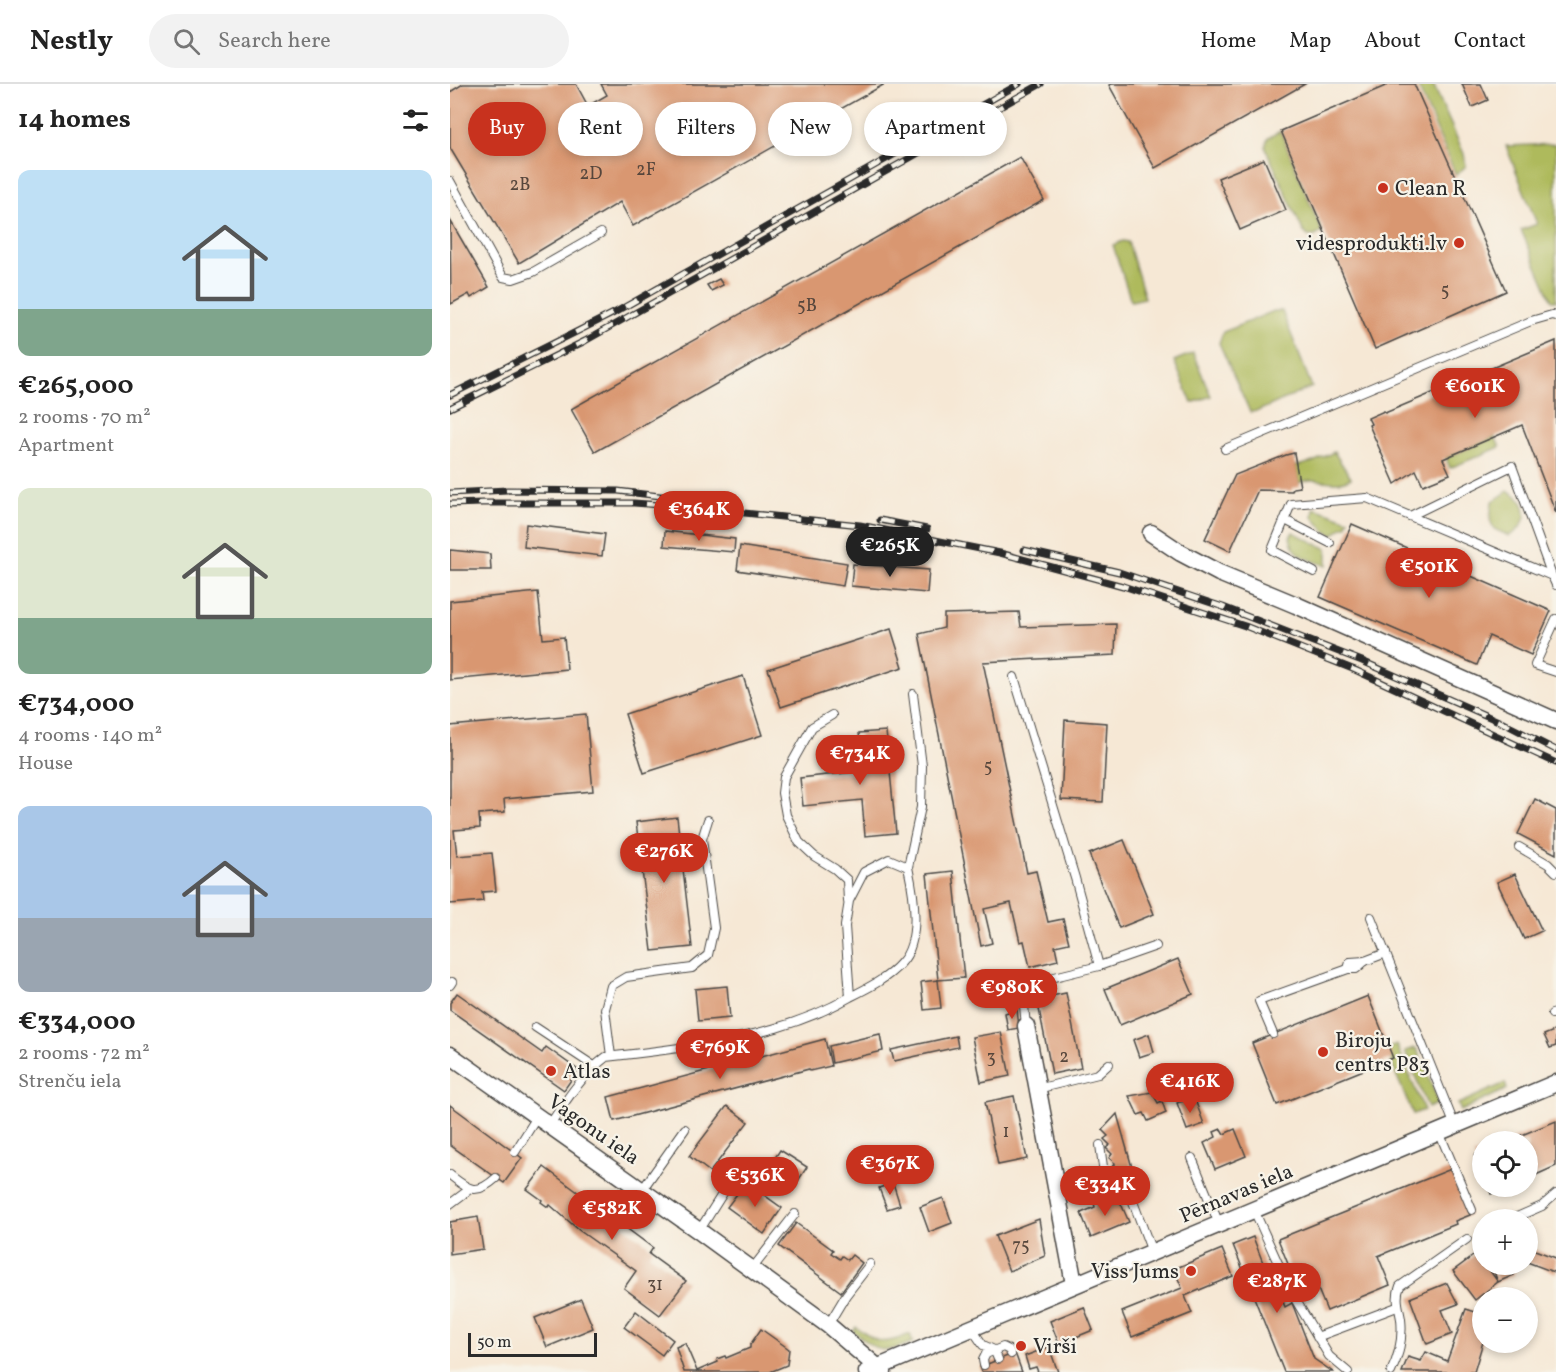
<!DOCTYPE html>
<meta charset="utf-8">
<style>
body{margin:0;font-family:Vollkorn,serif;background:#f2f2f2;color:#222;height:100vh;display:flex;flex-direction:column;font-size:22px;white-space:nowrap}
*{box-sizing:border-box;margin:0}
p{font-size:20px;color:#767676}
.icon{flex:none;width:33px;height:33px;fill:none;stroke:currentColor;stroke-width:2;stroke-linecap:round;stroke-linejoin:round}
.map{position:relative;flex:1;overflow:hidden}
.details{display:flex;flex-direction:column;background:#fff;width:450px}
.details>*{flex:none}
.guide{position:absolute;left:18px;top:18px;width:570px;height:54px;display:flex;gap:12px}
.tools{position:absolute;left:1022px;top:1047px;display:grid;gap:12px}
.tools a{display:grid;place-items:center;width:66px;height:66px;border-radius:50%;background:#fff;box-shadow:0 3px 9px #0003;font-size:30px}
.scale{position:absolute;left:18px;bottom:15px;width:129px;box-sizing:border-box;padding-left:6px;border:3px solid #2b2b2b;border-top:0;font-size:16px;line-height:21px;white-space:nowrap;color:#2b2b2b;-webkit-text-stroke:4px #f7f3e8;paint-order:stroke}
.price{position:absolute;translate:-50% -51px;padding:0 14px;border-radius:21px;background:#c8321e;color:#fff;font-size:20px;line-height:39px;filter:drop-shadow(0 2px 3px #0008)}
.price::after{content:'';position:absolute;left:50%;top:36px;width:18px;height:14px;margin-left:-9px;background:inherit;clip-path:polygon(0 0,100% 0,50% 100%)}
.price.selected{background:#222;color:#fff}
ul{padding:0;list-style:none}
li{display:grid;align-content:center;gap:12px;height:318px;padding:0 18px}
li span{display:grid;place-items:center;height:186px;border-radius:12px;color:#555}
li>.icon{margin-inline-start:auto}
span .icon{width:108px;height:108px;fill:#fffc;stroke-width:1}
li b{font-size:26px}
h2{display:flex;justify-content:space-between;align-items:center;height:72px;padding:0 18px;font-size:26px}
.pill{padding:0 21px;border-radius:27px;background:#fff;box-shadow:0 3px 9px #0003;font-size:21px;line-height:54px}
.pill.selected{background:#c8321e;color:#fff}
header{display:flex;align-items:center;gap:36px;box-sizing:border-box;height:84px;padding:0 30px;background:#fff;border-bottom:2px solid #e0e0e0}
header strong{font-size:28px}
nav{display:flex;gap:33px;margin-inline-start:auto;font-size:21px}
.search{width:420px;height:54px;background:#f2f2f2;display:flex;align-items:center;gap:15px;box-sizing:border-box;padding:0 21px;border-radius:33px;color:#767676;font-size:22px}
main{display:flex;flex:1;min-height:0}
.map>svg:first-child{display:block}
.green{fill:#aeba5c;stroke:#6c7244;stroke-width:1.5}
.building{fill:#d99771}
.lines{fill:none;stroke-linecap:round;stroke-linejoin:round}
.service-casing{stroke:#494744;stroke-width:10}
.minor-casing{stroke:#494744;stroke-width:19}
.service{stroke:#fff;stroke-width:8}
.minor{stroke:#fff;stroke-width:16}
.rail-casing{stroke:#2b2b2b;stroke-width:7}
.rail{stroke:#f7f3e8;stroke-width:4.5;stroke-dasharray:14;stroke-linecap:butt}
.poi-dot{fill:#c8321e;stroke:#f7f3e8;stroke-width:2}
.labels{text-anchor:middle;stroke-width:4.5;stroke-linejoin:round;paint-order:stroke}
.number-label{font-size:18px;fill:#56463c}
.poi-label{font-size:21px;fill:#2b2b2b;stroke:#f7f3e8;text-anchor:start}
.street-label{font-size:21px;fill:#2b2b2b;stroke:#f7f3e8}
</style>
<header>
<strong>Nestly</strong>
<div class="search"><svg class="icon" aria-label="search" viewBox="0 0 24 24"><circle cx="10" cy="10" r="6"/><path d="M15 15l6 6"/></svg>Search here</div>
<nav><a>Home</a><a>Map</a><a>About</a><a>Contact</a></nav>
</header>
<main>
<section class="details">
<h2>14 homes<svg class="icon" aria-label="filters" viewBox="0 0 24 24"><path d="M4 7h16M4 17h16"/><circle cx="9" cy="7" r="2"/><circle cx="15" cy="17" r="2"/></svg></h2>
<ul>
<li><span style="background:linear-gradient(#bfe0f5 75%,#7fa58c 0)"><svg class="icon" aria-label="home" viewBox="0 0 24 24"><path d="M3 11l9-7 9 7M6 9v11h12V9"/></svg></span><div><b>€265,000</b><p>2 rooms · 70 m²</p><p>Apartment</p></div></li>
<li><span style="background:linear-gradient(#dfe7d0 70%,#7fa58c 0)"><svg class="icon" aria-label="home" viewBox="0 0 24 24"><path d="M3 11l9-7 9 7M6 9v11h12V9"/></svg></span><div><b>€734,000</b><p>4 rooms · 140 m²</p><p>House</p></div></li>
<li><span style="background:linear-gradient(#a9c7e8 60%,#9aa5b1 0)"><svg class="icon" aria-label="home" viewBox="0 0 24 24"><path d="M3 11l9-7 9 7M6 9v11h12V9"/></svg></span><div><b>€334,000</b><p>2 rooms · 72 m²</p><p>Strenču iela</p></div></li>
</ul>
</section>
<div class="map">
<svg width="1106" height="1288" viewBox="0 0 1106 1288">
<rect width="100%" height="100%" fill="#f7f3e8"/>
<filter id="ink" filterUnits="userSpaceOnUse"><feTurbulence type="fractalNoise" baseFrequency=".0167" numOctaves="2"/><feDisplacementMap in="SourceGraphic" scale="12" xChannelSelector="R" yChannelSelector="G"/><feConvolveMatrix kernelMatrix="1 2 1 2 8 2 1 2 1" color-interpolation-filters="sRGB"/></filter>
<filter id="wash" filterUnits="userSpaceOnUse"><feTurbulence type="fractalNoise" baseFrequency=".008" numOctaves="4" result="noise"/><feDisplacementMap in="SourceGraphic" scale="24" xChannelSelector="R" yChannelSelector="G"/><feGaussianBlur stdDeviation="1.35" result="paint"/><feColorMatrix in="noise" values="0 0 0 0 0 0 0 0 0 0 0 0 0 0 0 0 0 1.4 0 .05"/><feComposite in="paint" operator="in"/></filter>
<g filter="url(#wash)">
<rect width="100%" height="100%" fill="#f6e8d5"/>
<g class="green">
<path d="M 967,0 L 983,0 L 1014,70 L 1016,82 L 1006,91 Z"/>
<path d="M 830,47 L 872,148 L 865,152 L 858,152 L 853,147 L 815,63 L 818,54 Z"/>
<path d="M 1106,60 L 1106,217 L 1102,217 L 1071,146 L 1087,140 L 1056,62 Z"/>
<path d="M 673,157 L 678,158 L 695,214 L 681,217 L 663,161 Z"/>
<path d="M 824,227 L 832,227 L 862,303 L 808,327 L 800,328 L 769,259 L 773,248 Z"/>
<path d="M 743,269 L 761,312 L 742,319 L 724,277 Z"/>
<path d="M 1045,353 L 1050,363 L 1000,384 L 996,374 Z"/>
<path d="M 884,368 L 901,394 C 882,405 866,390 849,399 L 846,382 L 863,378 Z"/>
<path d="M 1058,407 C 1080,416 1081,441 1059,452 L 1044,445 L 1040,436 L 1042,418 Z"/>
<path d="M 864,424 L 899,436 L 896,443 L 893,443 L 883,451 L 874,446 L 863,433 Z"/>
<path d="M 843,448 L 877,465 L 877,482 C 860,475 843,473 840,453 Z"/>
<path d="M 947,961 L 974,1026 L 963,1030 L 942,981 L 939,964 Z"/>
<path d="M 964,964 L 967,965 L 989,1019 L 978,1024 L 955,967 Z"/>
<path d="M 1055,999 L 1057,1005 L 1011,1027 L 1008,1020 Z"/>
<path d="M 406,1243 C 431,1261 432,1261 460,1250 L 463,1258 C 430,1272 430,1268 403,1247 Z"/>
</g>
<g id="blocks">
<g class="building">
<path d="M 13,0 L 126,0 L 138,22 L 157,11 L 151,0 L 435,0 L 183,142 L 170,118 L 69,179 L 0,64 L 0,8 Z"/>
<path d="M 661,0 L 855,0 L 705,84 L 659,1 Z"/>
<path d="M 940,0 L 964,0 L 1056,207 L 925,265 L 831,47 Z"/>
<path d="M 1012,0 L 1031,0 L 1038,16 L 1022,23 Z"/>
<path d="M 570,73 L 594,116 L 145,368 L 121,325 Z"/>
<path d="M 814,75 L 836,126 L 790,146 L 768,94 Z"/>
<path d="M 0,136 L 39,203 L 21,214 L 19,210 L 1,220 Z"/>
<path d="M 269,195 L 273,201 L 261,207 L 257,201 Z"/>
<path d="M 1106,257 L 1106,429 L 1072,341 L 993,375 L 1000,390 L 973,401 L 966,386 L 945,400 L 919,341 L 921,340 L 918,334 L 934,327 L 935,329 Z"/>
<path d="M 844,369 L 850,403 L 843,404 L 842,407 L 808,406 L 780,467 L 755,455 L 785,391 L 836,371 Z"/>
<path d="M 76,440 L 155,450 L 152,472 L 74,463 Z"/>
<path d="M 902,440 L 1101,527 L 1081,571 L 1039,552 L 1027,581 L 870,513 Z"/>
<path d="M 215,447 L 285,455 L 284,468 L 214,462 Z"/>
<path d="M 290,462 L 397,479 L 393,502 L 287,486 Z"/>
<path d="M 0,466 L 40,470 L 41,486 L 0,486 Z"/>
<path d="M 403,480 L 479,486 L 477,509 L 401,502 Z"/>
<path d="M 88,508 L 93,555 L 114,553 L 117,585 L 0,596 L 0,517 Z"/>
<path d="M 569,528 L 571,543 L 666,540 L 665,571 L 533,578 L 577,789 L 586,787 L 598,838 L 613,835 L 619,859 L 605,862 L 608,876 L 580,883 L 574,857 L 570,858 L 561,819 L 534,825 L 542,859 L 531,862 L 469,550 L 494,544 L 494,530 Z"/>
<path d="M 441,545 L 453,583 L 331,623 L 318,585 Z"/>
<path d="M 293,592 L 312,651 L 194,689 L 175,630 Z"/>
<path d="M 136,630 L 143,707 L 54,715 L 55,728 L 29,730 L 30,744 L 4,746 L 7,772 L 42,769 L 46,807 L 32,808 L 33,817 L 0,820 L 0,642 Z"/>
<path d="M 615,636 L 657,639 L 653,718 L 611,716 Z"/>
<path d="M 436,647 L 446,749 L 415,752 L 412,716 L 353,722 L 350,694 L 413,687 L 409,649 Z"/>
<path d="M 1085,715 L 1106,726 L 1106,770 L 1068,750 Z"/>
<path d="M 227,733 L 242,863 L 202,867 L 186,738 Z"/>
<path d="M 674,756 L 704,830 L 669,844 L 639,770 Z"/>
<path d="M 503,787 L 514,894 L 488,896 L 477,790 Z"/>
<path d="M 1065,790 L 1092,847 L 1074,855 L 1047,798 Z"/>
<path d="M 728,875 L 743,910 L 670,941 L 655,905 Z"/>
<path d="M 488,896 L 491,924 L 474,926 L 471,898 Z"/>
<path d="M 277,902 L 280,934 L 248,937 L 245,905 Z"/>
<path d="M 7,909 L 92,969 L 96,963 L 128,986 L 114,1006 L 0,926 L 0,919 Z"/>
<path d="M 616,909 L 631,984 L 602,990 L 587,915 Z"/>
<path d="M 918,912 L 943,974 L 827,1021 L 802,959 Z"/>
<path d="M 567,925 L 569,944 L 558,946 L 555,929 Z"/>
<path d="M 1106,946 L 1106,962 L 1100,964 L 1094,951 Z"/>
<path d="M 551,948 L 560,992 L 531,998 L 522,953 Z"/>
<path d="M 430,950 L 433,967 L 382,979 L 379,962 Z"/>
<path d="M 699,950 L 704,968 L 689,973 L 683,956 Z"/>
<path d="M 506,952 L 508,963 L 444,977 L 441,966 Z"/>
<path d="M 375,955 L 381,982 L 360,987 L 359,985 L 164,1037 L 158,1013 Z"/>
<path d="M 702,1008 L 708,1019 L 712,1017 L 716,1029 L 698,1037 L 694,1029 L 688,1031 L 679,1012 Z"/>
<path d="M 564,1012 L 577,1075 L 548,1081 L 535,1018 Z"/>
<path d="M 744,1013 L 754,1040 L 737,1046 L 727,1019 Z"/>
<path d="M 0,1021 L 72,1074 L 54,1099 L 0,1061 Z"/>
<path d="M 277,1022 L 298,1038 L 260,1088 L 239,1072 Z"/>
<path d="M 667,1030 L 685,1094 L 671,1099 L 664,1092 L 668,1089 L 662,1083 L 665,1079 L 659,1074 L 662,1070 L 656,1064 L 660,1061 L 654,1055 L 658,1052 L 652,1046 Z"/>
<path d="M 1106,1037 L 1106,1082 L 1077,1095 L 1077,1058 L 1057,1057 Z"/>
<path d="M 771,1045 L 774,1050 L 785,1045 L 796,1072 L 765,1085 L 754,1059 L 766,1053 L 764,1048 Z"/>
<path d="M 330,1066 L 357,1083 L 346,1100 L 319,1083 Z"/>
<path d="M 1032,1068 L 1032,1089 L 1024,1071 Z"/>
<path d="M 94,1083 L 203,1164 L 199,1170 L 236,1197 L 210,1231 L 174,1204 L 186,1187 L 130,1147 L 100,1121 L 98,1123 L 91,1118 L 92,1116 L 77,1105 Z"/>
<path d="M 1001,1085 L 1020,1131 L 1005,1137 L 1006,1140 L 928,1172 L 940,1201 L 877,1227 L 865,1198 L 848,1205 L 828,1155 Z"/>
<path d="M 296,1098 L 332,1124 L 314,1150 L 277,1123 Z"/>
<path d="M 443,1099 L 450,1121 L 437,1125 L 429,1104 Z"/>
<path d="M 1038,1102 L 1058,1102 L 1058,1103 L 1041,1110 Z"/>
<path d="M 668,1113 L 679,1138 L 641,1154 L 631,1129 L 645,1123 L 644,1119 L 652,1115 L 654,1119 Z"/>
<path d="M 493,1114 L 502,1139 L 479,1148 L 470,1123 Z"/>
<path d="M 28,1133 L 33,1165 L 0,1170 L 0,1138 Z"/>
<path d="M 589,1135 L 595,1172 L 559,1187 L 545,1152 Z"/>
<path d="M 346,1139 L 383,1166 L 381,1169 L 390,1175 L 392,1172 L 398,1176 L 402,1171 L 412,1179 L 391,1208 L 329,1162 Z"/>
<path d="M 803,1153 L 817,1189 L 821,1187 L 835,1223 L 842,1219 L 864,1275 L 883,1288 L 834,1288 L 783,1161 Z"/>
<path d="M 1077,1163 L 1106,1174 L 1106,1189 L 1077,1178 Z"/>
<path d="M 772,1165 L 783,1192 L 735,1212 L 742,1229 L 682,1253 L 672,1228 L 732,1204 L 724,1185 Z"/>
<path d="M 1027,1169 L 1032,1176 L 1032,1180 L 1035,1180 L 1048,1198 L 1041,1180 L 1066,1180 L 1064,1191 L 1048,1198 L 1025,1216 L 1003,1187 Z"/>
<path d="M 997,1199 L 1008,1220 L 992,1226 L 1002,1250 L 977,1260 L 960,1214 Z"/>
<path d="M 131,1215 L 143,1244 L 97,1263 L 85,1234 Z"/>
<path d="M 634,1223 L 643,1246 L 609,1260 L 600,1237 Z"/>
<path d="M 1016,1225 L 1032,1230 L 1033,1258 L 1024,1288 L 952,1288 L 958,1273 L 971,1277 L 976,1268 L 997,1277 Z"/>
<path d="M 186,1227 L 223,1256 L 212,1271 L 174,1243 Z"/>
<path d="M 311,1245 L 339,1265 L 337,1281 L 320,1288 L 234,1288 L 226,1263 L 235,1259 L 247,1287 L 268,1278 L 267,1275 L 275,1272 L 276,1274 L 300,1264 L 300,1261 Z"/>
<path d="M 599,1263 L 608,1288 L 588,1288 L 586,1283 L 579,1285 L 575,1272 Z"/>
<path d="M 565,1269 L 572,1288 L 532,1288 L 530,1283 Z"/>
</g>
</g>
</g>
<g filter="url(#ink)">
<use href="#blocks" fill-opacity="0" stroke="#494744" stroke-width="1.5"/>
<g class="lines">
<defs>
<g id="service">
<path d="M 0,97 L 53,193 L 63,195 L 83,188 L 151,149"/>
<path d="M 775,365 L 1081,237 L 1102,231 L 1106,232"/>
<path d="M 960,432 L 1062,382 L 1102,492"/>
<path d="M 835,436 L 880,459"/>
<path d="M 864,488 L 822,466 L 841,420 L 917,414 L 1102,492 L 1106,501"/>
<path d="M 1106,535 L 1085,581 L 1106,588"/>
<path d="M 564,593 L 625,794 L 649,882 L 572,901 L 576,942"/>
<path d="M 382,631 L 362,643 L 334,693 L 332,709 L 336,731 L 349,758 L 364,772 L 385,785 L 397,796 L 398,817"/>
<path d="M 1069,763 L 1098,780 L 1106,788"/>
<path d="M 458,783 L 471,723 L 472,682 L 463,610"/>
<path d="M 921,833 L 1005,1042"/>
<path d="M 649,882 L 706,862"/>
<path d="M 898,885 L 900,878 L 915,877 L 936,869"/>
<path d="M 0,901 L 2,898"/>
<path d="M 1102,930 L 1106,929"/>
<path d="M 85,943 L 144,982"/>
<path d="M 823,950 L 809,917 L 898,885 L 906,885 L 915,877"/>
<path d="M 161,972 L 155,925 L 161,902 L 176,893 L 242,884 L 258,871 L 264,844 L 252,755 L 258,736"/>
<path d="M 587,1005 L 648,990 L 659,980"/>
<path d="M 99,1042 C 116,1016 132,991 156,973 C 236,964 330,954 400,913 L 395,842 L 399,817 L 414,788 L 439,775 L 458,783 C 464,810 472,857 451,879 C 438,894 418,904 400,913"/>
<path d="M 989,1048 L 1022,1126"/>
<path d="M 650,1061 L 655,1097 L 663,1102 L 673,1104 L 682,1115 L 702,1168"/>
<path d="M 65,1068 L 87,1033"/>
<path d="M 742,1074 L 769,1140"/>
<path d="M 0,1091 C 19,1106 26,1112 46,1094"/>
<path d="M 192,1106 L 235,1045"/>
<path d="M 642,1108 L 648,1100 L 655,1097"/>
<path d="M 0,1120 L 20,1105"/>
<path d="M 804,1126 L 841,1208 L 879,1272 L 898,1288"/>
<path d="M 1060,1136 L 1092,1122 L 1106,1110"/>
<path d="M 249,1147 L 285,1090"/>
<path d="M 302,1185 L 345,1130"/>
<path d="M 378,1241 L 396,1211 L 420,1180"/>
<path d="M 522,1245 L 533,1261 L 544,1266 L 548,1275"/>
<path d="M 867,1253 L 947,1223"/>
<path d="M 534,1281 L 533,1276 L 536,1270 L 553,1263 L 559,1266 L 561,1270"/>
<path d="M 941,1288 C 949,1272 953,1253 951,1235 C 949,1223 945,1214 950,1202 L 1017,1155"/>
</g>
<g id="minor">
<path d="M 701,449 L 731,469 L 769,489 L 846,521 L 1106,637"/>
<path d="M 576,942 L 624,1200"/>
<path d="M 0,971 L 249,1147 L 378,1241 L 433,1288"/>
<path d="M 417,1288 L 1106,999"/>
</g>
</defs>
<use href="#service" class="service-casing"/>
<use href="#minor" class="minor-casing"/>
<use href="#service" class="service"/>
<use href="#minor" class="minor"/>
<defs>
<g id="rail">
<path d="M 0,311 L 164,229 L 569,0"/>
<path d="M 0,324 L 135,257 L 591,0"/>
<path d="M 0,409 L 57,406 L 168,407 L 227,414"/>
<path d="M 0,420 L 32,419 L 184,419 L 236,423 L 410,441 L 550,469 L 673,502 L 795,542 L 905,586 L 1106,679"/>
<path d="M 430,436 L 477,445"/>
<path d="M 574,466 L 669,488 L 773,523 L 912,577 L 1053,639 L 1106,666"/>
</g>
</defs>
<use href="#rail" class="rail-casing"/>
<use href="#rail" class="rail"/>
</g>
</g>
<g class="poi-dot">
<circle cx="933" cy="104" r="6"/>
<circle cx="1009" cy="159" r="6"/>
<circle cx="873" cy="968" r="6"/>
<circle cx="101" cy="987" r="6"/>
<circle cx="741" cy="1187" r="6"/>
<circle cx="571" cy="1262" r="6"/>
</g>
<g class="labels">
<g class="number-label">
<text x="196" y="91">2F</text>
<text x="141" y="95">2D</text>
<text x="70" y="106">2B</text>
<text x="995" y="212">5</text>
<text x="357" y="227">5B</text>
<text x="538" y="688">5</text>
<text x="614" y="978">2</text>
<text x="541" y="979">3</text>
<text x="556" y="1053">1</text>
<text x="571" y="1167">75</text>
<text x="205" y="1206">31</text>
</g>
<g class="poi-label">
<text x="945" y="111">Clean R</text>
<text x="997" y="166" text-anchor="end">videsprodukti.lv</text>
<text x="885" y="963">Biroju<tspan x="885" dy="24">centrs P83</tspan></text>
<text x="113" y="994">Atlas</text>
<text x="729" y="1194" text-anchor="end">Viss Jums</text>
<text x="583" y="1269">Virši</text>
</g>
<g class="street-label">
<text transform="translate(144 1045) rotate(35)" y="7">Vagonu iela</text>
<text transform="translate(786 1109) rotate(-23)" y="7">Pērnavas iela</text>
</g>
</g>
</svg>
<div class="tools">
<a><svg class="icon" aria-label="locate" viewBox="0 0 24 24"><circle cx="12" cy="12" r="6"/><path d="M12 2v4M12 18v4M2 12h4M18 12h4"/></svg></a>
<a>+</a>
<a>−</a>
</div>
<div class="scale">50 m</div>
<b class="price" style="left:1025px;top:335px">€601K</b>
<b class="price" style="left:249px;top:458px">€364K</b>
<b class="price selected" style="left:440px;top:494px">€265K</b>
<b class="price" style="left:979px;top:515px">€501K</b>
<b class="price" style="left:410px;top:702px">€734K</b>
<b class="price" style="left:214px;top:800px">€276K</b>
<b class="price" style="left:562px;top:936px">€980K</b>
<b class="price" style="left:270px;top:996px">€769K</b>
<b class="price" style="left:740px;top:1030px">€416K</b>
<b class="price" style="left:440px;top:1112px">€367K</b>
<b class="price" style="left:305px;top:1124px">€536K</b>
<b class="price" style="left:655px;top:1133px">€334K</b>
<b class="price" style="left:162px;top:1157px">€582K</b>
<b class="price" style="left:827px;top:1230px">€287K</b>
<div class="guide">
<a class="pill selected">Buy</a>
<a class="pill">Rent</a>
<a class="pill">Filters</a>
<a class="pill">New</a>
<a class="pill">Apartment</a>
</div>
</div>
</main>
